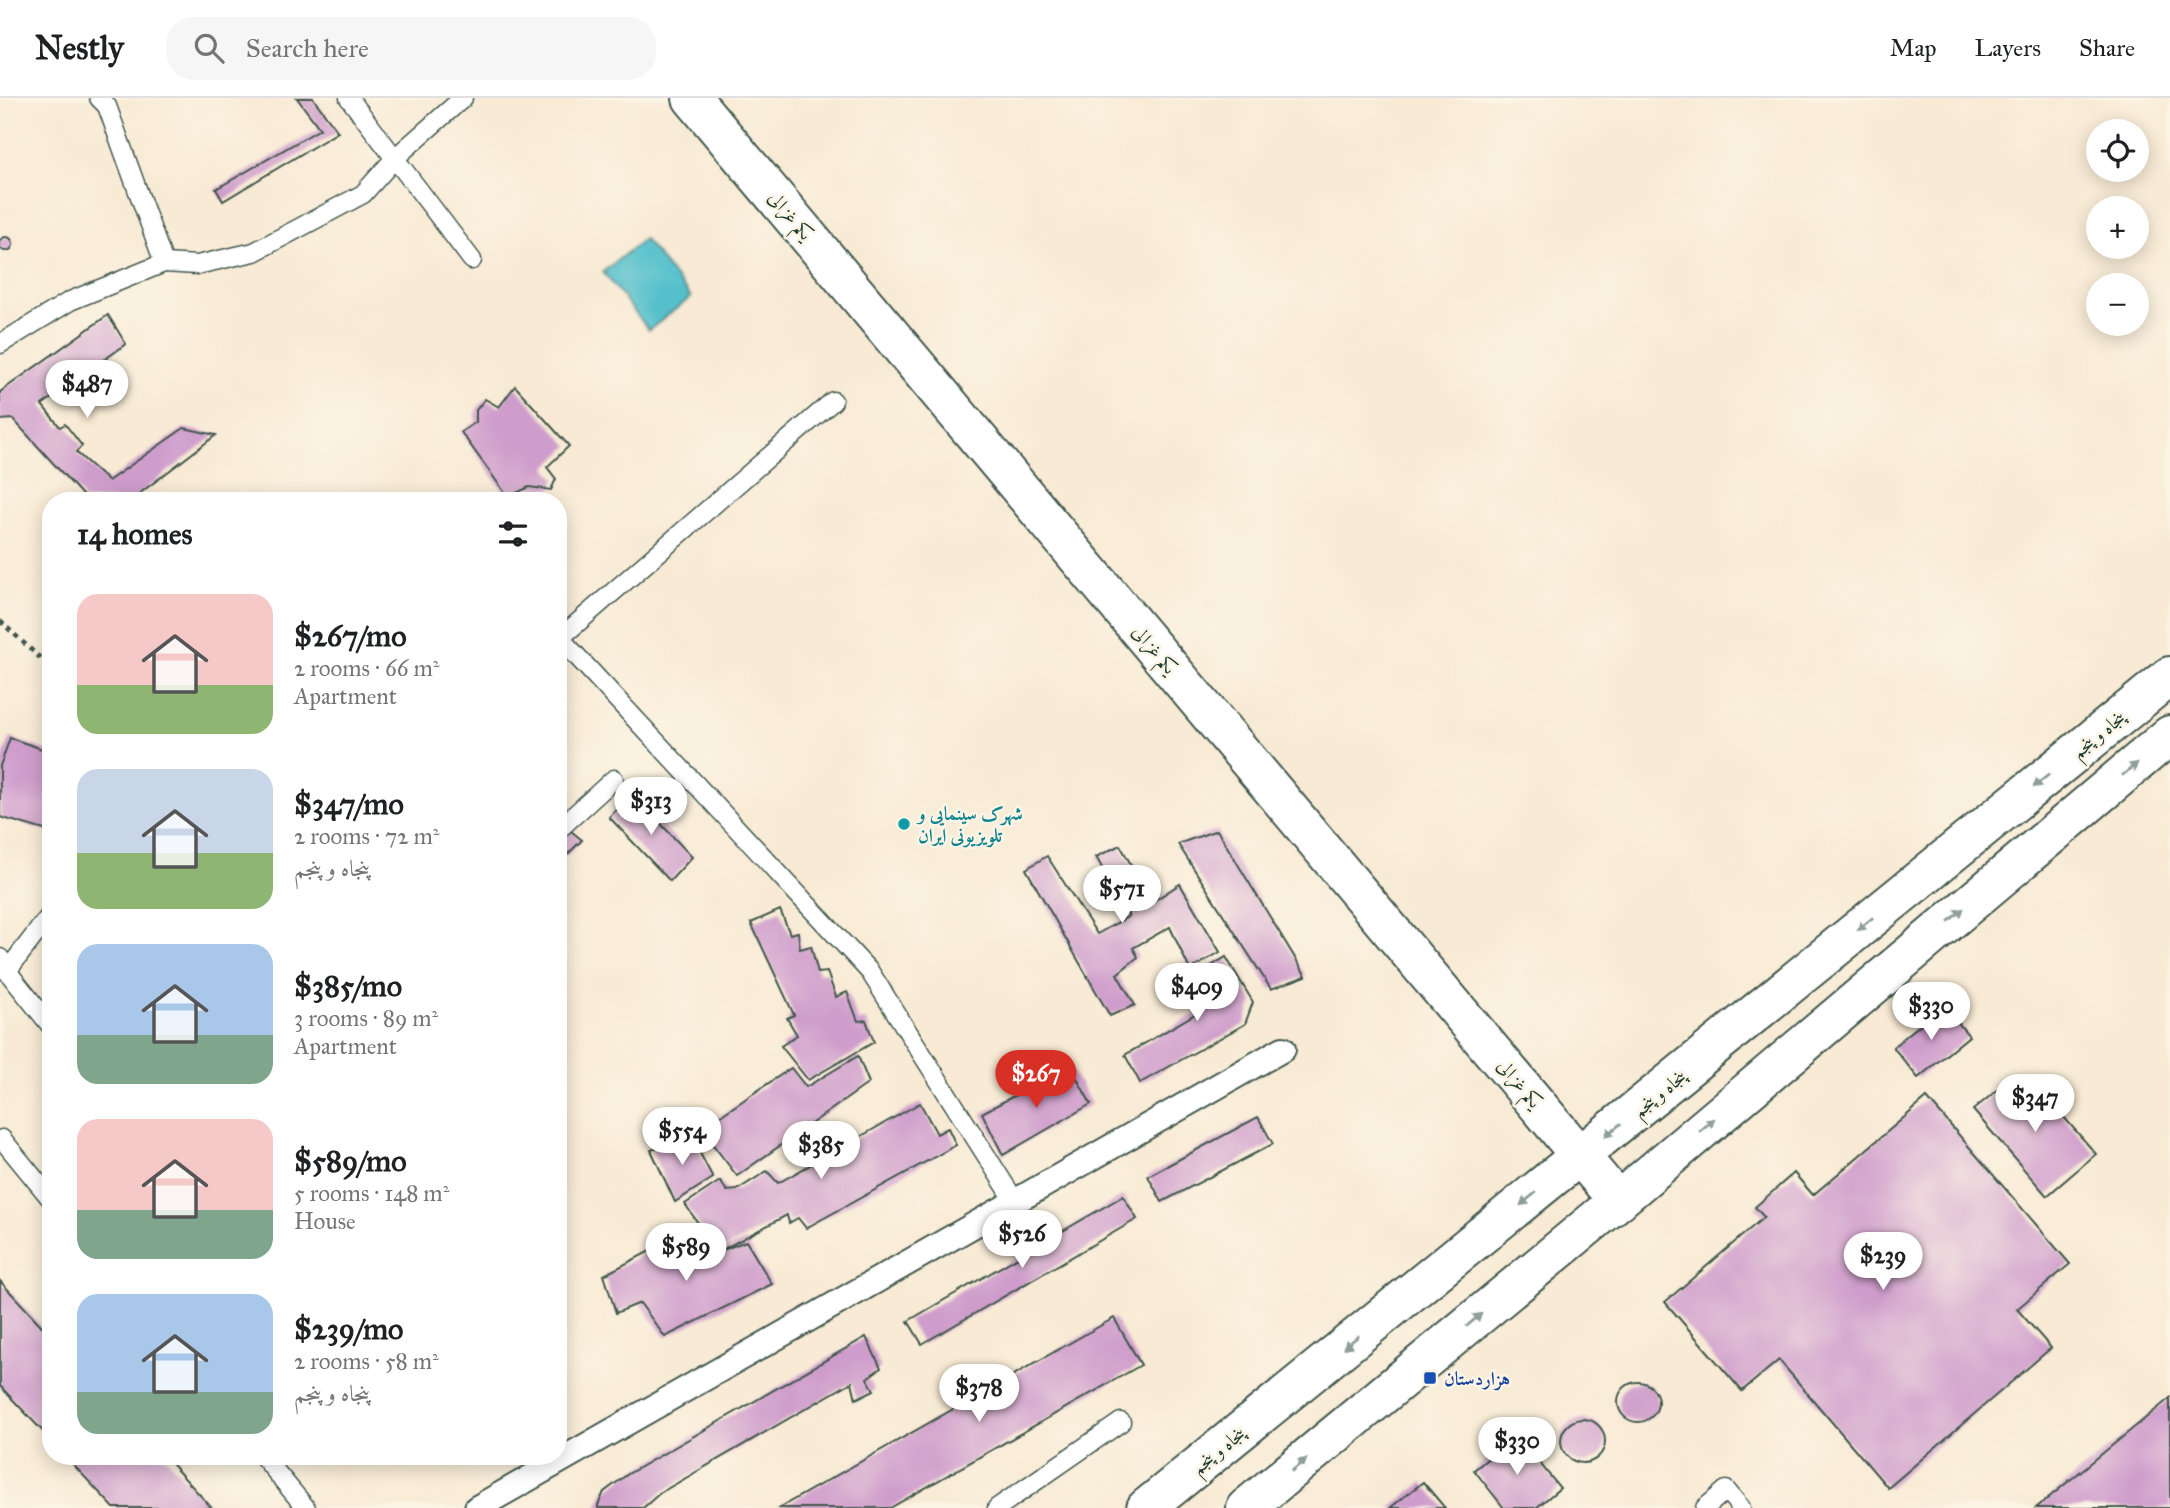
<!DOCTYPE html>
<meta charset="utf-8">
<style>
body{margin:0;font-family:"IM FELL Great Primer",Amiri,serif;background:#f6f6f6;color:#202124;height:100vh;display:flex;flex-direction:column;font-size:26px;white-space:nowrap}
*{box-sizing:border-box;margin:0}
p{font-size:23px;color:#757577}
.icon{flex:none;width:38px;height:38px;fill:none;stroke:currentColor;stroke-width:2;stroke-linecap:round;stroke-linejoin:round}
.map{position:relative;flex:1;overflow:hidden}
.panel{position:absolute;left:42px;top:394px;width:525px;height:973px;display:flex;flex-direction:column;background:#fff;border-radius:28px;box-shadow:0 4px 18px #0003}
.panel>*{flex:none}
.tools{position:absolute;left:2086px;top:21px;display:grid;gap:14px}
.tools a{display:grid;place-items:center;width:63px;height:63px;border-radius:50%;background:#fff;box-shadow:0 4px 18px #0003;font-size:35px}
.price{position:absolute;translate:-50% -60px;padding:0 16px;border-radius:24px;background:#fff;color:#222;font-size:23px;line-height:46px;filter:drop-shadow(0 2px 4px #0008)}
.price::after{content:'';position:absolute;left:50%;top:42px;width:21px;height:16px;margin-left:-10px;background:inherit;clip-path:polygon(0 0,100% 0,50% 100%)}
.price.current{background:#d93025;color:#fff}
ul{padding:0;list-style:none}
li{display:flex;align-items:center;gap:21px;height:175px;padding:0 35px}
li span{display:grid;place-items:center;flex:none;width:196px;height:140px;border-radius:21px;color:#555}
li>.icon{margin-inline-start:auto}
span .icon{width:84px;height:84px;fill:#fffc;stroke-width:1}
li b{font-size:30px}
h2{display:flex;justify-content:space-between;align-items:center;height:84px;padding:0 35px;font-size:30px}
header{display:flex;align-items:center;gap:42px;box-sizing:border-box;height:98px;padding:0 35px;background:#fff;border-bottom:2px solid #e0e0e0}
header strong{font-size:33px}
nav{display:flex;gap:38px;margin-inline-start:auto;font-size:24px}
.search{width:490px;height:63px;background:#f6f6f6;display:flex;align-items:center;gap:18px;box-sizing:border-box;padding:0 24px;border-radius:28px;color:#757577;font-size:26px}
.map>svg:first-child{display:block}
.water{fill:#54c0cc;stroke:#3a7e80;stroke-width:2}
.building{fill:#cf9dcc}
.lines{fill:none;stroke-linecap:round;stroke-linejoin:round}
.service-casing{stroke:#40574c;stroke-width:21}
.pedestrian-casing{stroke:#40574c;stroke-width:28}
.tertiary-casing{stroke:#40574c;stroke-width:42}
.secondary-casing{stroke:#40574c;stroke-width:42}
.path{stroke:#40574c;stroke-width:4.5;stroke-dasharray:5 5;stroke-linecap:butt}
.service{stroke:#fff;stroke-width:18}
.pedestrian{stroke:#fff;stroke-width:24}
.tertiary{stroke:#fff;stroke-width:38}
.secondary{stroke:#fff;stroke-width:38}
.oneway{fill:#8f9e9a}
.culture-dot{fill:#0f9aa8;stroke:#fcf5e5;stroke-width:2.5}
.transit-dot{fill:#1a4fb4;stroke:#fcf5e5;stroke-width:2.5}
.labels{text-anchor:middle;stroke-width:5;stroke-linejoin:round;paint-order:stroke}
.street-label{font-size:19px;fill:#1f3d34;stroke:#fcf5e5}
.culture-label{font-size:19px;font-weight:bold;fill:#0d838f;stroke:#fcf5e5;text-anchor:start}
.transit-label{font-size:19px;font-weight:bold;fill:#164399;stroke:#fcf5e5;text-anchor:start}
</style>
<header>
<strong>Nestly</strong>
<div class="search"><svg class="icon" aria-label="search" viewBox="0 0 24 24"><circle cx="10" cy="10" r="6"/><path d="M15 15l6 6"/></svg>Search here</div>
<nav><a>Map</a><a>Layers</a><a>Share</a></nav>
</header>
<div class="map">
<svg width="2170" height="1410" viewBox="0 0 2170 1410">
<rect width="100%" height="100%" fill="#fcf5e5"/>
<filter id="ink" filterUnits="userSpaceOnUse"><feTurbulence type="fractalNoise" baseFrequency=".0143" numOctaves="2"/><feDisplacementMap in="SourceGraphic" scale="14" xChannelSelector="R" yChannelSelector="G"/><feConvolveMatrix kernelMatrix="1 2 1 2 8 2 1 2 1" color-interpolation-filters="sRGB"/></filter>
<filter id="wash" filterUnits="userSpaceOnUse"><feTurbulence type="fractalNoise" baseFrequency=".00686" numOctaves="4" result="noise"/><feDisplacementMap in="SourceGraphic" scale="28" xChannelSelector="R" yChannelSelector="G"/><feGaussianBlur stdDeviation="1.57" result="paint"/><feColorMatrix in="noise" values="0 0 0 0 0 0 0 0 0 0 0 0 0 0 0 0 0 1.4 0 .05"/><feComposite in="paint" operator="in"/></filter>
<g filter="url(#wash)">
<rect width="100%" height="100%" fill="#f8ead4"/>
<path class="water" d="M 644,141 L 691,199 L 649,232 L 603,174 Z"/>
<g id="blocks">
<g class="building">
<path d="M 297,0 L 313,0 L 338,34 L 223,103 L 216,91 L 320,31 Z"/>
<circle cx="6" cy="146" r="7"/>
<path d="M 108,217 L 126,246 L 42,307 L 60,329 L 65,326 L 82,348 L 76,354 L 108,383 L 184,330 L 216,337 L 131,402 L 81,402 L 83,398 L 13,321 L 0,322 L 0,294 Z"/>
<path d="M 515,288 L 569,348 L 547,369 L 556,381 L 551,392 L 529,389 L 508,399 L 461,334 L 476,324 L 476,312 L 485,301 L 499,309 Z"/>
<path d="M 10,640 L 51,654 L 51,734 L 0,719 L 0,668 Z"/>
<path d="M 633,696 L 692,759 L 670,783 L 609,719 Z"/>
<path d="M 1217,732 L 1306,878 L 1271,891 L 1178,746 Z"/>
<path d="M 571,733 L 582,742 L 558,766 L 558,744 Z"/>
<path d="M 1120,747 L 1152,804 L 1180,786 L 1220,854 L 1190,872 L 1170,829 L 1133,850 L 1138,859 L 1117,876 L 1135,907 L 1110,918 L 1026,771 L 1047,758 L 1097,836 L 1129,818 L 1096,759 Z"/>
<path d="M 780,812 L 790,836 L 798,834 L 800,851 L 811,848 L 818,875 L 827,874 L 836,899 L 847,894 L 858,923 L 866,922 L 874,944 L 808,982 L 781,948 L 797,937 L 787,920 L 794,917 L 751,825 Z"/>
<path d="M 1226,859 L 1253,904 L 1245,926 L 1140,985 L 1125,957 L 1207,909 L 1209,898 L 1195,878 Z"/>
<path d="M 1944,907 L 1969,938 L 1918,980 L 1893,949 Z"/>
<path d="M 858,958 L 869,985 L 737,1078 L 701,1031 L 791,970 L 806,989 Z"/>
<path d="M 1070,968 L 1091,1006 L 1003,1057 L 982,1015 Z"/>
<path d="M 2013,979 L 2026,994 L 2035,986 L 2096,1056 L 2047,1098 L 1973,1012 Z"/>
<path d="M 1927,1000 L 2070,1166 L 2017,1211 L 2051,1250 L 1888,1390 L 1779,1262 L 1742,1293 L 1665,1204 L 1764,1119 L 1755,1109 L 1794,1075 L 1813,1097 Z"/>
<path d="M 920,1005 L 937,1036 L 948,1030 L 956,1047 L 806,1130 L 798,1120 L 789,1125 L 787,1117 L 718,1154 L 685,1106 L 720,1083 L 727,1093 L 737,1092 L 767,1073 L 778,1085 Z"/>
<path d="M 1258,1019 L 1273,1046 L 1162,1104 L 1148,1078 Z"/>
<path d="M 691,1038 L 713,1080 L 675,1104 L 651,1052 Z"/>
<path d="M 1123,1098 L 1137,1121 L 922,1246 L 908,1223 Z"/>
<path d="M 671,1142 L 718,1154 L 746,1143 L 772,1186 L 665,1239 L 640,1205 L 616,1215 L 604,1177 Z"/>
<path d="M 0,1183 L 51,1238 L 51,1342 L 0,1288 Z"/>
<path d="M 1114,1220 L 1141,1267 L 890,1410 L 779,1410 Z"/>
<path d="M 866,1239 L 881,1270 L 867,1280 L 874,1292 L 856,1301 L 852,1284 L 660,1395 L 643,1410 L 598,1410 L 598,1407 L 604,1394 L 628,1376 Z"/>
<circle cx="1638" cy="1304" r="20"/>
<path d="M 2170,1300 L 2170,1410 L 2036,1410 Z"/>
<circle cx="1583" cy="1343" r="22"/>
<path d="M 1517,1337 L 1560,1390 L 1536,1410 L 1504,1410 L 1474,1372 Z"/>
<path d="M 65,1358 L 164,1358 L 212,1410 L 114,1410 Z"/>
<path d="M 1423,1384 L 1445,1410 L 1390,1410 Z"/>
</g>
</g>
</g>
<g filter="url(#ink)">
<use href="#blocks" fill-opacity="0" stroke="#40574c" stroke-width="2"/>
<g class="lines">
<defs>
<g id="service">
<path d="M 349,0 L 472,162"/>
<path d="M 164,165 L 197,167 L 254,154 L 363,96 L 396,59 L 463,0"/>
<path d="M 0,246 L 70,203 L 164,165 L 107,8 L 99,0"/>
<path d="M 833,303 L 560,540 L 870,874 L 1015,1103"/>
<path d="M 558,732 L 614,681"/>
<path d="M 0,860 L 7,873 L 51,816"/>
<path d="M 7,873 L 51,928"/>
<path d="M 0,1042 L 2,1041 L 51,1101"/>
<path d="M 263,1358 L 306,1410"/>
<path d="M 997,1410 L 1121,1324"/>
<path d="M 1705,1410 L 1726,1392 L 1741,1410"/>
</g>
<path id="pedestrian" d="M 477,1410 L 1283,951"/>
<path id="tertiary" d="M 692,0 L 1618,1103"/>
<g id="secondary">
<path d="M 1146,1410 L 2170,578"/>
<path d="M 1246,1410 L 1618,1103 L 2170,637"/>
</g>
</defs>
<use href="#service" class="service-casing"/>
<use href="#pedestrian" class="pedestrian-casing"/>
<use href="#tertiary" class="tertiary-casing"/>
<use href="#secondary" class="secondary-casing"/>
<path class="path" d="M 0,523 L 51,570"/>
<use href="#service" class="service"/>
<use href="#pedestrian" class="pedestrian"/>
<use href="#tertiary" class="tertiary"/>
<use href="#secondary" class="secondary"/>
</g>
<defs><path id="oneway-solid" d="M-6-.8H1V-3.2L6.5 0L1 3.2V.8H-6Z" transform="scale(1.75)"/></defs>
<g class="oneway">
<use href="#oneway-solid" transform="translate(2130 671) rotate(-40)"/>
<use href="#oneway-solid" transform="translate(2041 683) rotate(141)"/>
<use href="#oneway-solid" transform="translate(1956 817) rotate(-40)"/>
<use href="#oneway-solid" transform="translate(1865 826) rotate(141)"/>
<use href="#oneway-solid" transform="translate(1707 1027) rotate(-40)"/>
<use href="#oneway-solid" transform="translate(1613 1032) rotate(141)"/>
<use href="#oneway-solid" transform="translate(1528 1101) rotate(141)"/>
<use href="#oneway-solid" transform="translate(1474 1222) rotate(-40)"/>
<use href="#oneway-solid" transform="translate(1351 1244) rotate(141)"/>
<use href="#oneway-solid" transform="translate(1299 1367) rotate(-40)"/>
</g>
</g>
<circle class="culture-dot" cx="904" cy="726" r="7"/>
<rect class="transit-dot" x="1423" y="1273" width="14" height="14" rx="3.5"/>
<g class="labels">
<g class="street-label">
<text transform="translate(791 117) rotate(50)" y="7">یکم غزالی</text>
<text transform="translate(1155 551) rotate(50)" y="7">یکم غزالی</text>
<text transform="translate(2098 636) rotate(-39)" y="7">پنجاه و پنجم</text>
<text transform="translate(1520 985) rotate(50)" y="7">یکم غزالی</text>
<text transform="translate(1659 995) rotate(-39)" y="7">پنجاه و پنجم</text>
<text transform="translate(1218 1352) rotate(-39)" y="7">پنجاه و پنجم</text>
</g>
<g class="culture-label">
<text x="918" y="722">شهرک سینمایی و<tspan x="918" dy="22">تلویزیونی ایران</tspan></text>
</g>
<g class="transit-label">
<text x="1444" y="1287">هزاردستان</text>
</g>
</g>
</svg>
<div class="tools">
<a><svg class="icon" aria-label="locate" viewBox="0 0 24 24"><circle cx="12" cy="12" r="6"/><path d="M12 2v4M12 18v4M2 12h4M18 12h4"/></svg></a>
<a>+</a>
<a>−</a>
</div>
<b class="price" style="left:87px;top:322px">$487</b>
<b class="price" style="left:651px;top:739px">$313</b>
<b class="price" style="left:1122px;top:827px">$571</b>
<b class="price" style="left:1197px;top:925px">$409</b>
<b class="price" style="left:1931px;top:944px">$330</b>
<b class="price current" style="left:1036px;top:1012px">$267</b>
<b class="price" style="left:2035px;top:1036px">$347</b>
<b class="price" style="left:682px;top:1069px">$554</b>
<b class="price" style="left:821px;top:1083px">$385</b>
<b class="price" style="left:1022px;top:1172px">$526</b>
<b class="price" style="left:686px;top:1185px">$589</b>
<b class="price" style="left:1883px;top:1194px">$239</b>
<b class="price" style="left:979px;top:1326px">$378</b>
<b class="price" style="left:1517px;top:1379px">$330</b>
<section class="panel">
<h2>14 homes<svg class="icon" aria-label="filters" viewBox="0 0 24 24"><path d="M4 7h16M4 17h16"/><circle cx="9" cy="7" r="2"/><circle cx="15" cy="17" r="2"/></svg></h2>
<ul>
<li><span style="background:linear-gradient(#f6c9c9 65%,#8fb573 0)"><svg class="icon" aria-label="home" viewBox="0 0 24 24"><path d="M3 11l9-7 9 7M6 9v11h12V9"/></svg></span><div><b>$267/mo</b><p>2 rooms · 66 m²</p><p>Apartment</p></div></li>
<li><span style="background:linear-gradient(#c9d6e8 60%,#8fb573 0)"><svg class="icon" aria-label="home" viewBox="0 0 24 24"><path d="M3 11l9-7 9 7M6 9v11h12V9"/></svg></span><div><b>$347/mo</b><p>2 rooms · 72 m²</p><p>پنجاه و پنجم</p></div></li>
<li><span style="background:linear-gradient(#a9c7e8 65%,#7fa58c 0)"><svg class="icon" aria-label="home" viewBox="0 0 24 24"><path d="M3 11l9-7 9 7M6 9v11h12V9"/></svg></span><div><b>$385/mo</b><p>3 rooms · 89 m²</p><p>Apartment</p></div></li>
<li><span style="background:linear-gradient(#f6c9c9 65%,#7fa58c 0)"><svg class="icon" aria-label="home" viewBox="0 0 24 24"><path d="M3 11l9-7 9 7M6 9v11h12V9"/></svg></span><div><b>$589/mo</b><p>5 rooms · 148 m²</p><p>House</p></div></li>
<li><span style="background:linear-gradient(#a9c7e8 70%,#7fa58c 0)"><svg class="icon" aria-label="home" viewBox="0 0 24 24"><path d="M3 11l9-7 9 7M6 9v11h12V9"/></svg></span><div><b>$239/mo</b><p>2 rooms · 58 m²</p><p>پنجاه و پنجم</p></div></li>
</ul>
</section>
</div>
